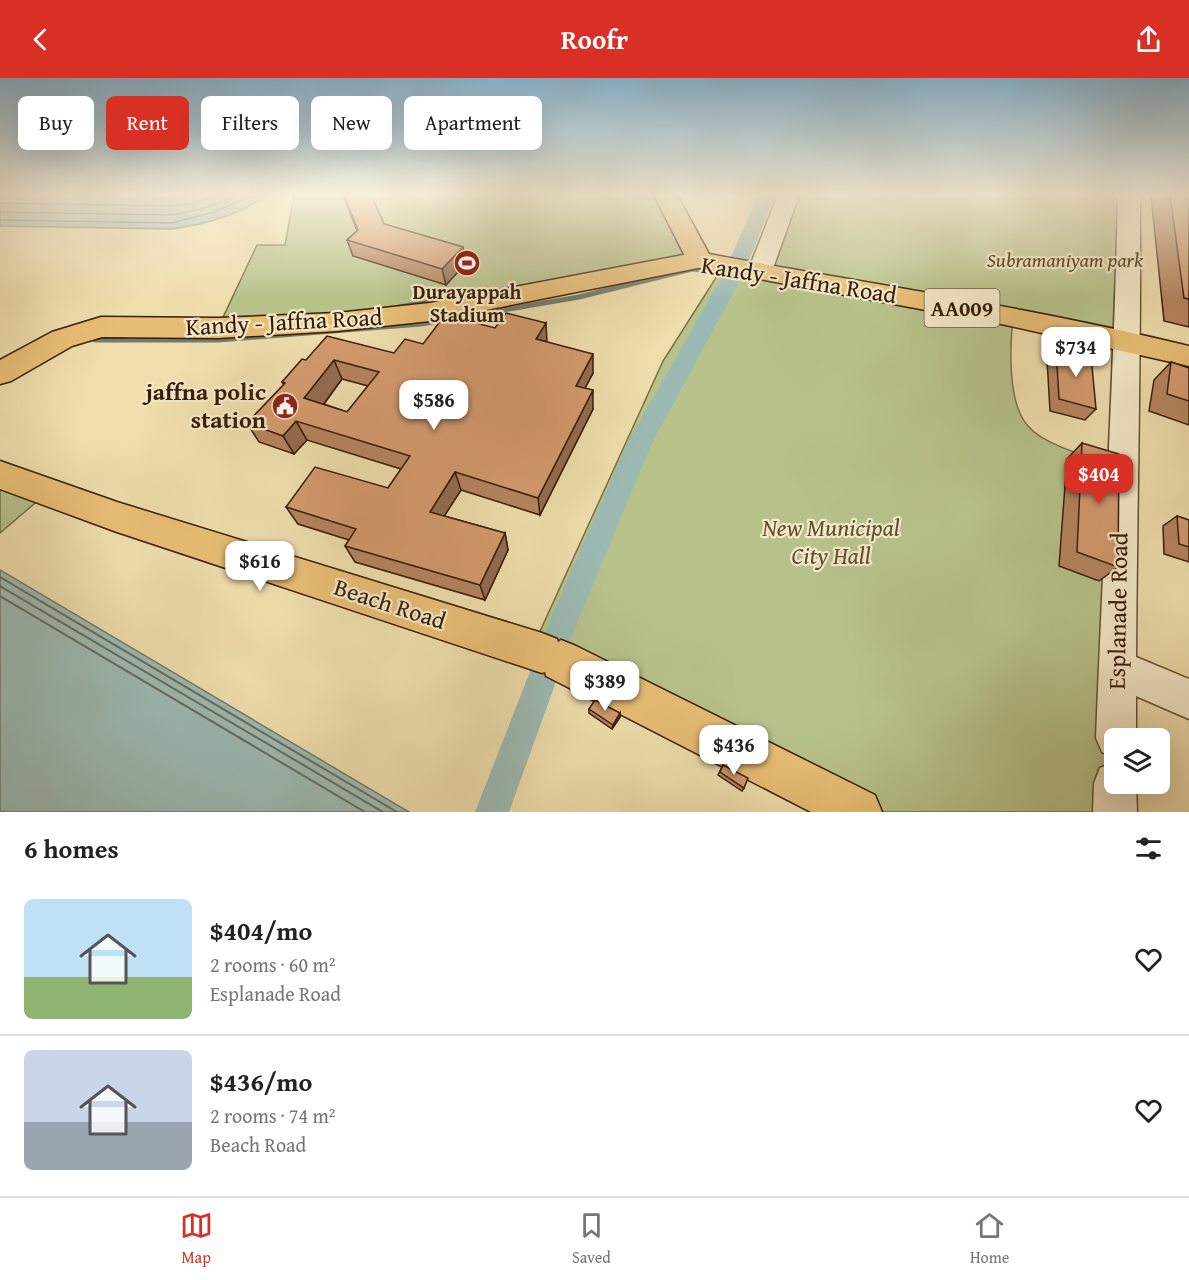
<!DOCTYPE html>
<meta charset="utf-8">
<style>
body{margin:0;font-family:"Gentium Book Plus",serif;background:#f6f6f6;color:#222;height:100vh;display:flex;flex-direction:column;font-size:22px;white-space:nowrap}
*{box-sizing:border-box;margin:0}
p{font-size:20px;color:#767676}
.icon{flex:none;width:33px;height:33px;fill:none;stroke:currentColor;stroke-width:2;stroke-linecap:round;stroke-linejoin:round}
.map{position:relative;height:734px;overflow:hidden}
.sheet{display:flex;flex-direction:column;background:#fff;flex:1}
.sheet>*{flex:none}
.top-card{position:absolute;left:18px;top:18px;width:600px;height:54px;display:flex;gap:12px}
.tools{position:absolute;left:1104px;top:650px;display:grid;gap:12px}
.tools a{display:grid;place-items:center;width:66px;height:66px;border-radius:9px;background:#fff;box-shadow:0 6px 24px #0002;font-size:30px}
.price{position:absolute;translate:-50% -51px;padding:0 14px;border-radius:12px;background:#fff;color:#222;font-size:20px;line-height:39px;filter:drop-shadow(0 2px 3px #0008)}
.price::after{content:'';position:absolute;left:50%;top:36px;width:18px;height:14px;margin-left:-9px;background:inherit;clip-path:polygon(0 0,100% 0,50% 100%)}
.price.selected{background:#d93025;color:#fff}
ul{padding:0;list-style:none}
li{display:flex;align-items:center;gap:18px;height:150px;padding:0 24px}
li+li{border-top:2px solid #e0e0e0}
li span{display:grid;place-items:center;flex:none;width:168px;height:120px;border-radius:9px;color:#555}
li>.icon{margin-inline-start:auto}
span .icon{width:72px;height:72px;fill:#fffc;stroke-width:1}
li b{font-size:26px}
h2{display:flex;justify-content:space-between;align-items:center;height:72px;padding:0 24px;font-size:26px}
.chip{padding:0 21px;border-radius:9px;background:#fff;box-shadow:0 6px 24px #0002;font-size:21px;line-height:54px}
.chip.selected{background:#d93025;color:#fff}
header{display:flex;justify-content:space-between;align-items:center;height:78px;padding:0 24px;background:#d93025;color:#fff;font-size:27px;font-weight:600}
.menu{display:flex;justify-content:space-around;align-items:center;height:84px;border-top:2px solid #e0e0e0;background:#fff;font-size:16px;color:#767676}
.menu a{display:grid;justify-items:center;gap:3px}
.menu .selected{color:#d93025}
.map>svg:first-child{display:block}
.green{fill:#b7c28a;stroke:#777048;stroke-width:1.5}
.water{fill:#9cbab3;stroke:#747b6e;stroke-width:1.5}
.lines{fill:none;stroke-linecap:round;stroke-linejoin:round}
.shore-far1{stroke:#6a6c5d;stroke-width:1.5}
.shore{stroke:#6a6c5d;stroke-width:2}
.stream{stroke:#747b6e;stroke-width:5}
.canal{fill:#9cbab3;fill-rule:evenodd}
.minor-casing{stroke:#654d30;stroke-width:3}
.major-casing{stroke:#371d07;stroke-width:3}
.highway-casing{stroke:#371d07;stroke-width:3}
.minor{fill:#f5e9c9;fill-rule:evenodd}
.major{fill:#e8be76;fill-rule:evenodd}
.highway{fill:#e8be76;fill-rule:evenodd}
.wall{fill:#b5845f;stroke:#371d07;stroke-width:1.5;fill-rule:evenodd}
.shaded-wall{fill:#946c4e;stroke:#371d07;stroke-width:1.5}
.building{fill:#d39a6f;stroke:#371d07;stroke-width:1.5;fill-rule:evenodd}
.labels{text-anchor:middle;stroke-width:4.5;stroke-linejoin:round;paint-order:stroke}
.far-park-label{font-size:20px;font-style:italic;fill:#5d4f2e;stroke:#f5e9c9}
.far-poi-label{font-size:20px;font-weight:bold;fill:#371d07;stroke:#f5e9c9}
.shield{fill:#f5e9c9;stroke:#705a41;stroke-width:1.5}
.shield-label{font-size:22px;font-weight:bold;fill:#371d07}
.street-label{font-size:24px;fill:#371d07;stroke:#f5e9c9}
.poi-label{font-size:24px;font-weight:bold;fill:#371d07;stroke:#f5e9c9;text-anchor:end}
.park-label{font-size:24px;font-style:italic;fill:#5d4f2e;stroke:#f5e9c9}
</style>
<header><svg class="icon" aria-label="back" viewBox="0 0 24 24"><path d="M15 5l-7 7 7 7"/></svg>Roofr<svg class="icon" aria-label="share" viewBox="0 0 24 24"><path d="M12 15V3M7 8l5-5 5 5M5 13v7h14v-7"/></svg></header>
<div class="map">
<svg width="1189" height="734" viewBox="0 0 1189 734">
<rect width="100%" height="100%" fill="#efddac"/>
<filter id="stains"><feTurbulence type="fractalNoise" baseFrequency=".00333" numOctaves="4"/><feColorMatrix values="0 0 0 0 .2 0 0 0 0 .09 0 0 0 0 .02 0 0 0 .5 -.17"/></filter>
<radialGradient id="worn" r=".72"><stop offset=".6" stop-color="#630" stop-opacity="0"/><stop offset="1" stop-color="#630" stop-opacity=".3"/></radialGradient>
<g class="green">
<path d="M 294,117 L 665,117 L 699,182 L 430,234 L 218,250 L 257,167 L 285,167 Z"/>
<path d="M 789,117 L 1129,117 L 1128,262 L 1013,239 C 1010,268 1007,325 1028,348 C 1045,369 1096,380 1122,389 L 1114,660 L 1115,734 L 858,734 L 532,571 L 663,283 L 724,187 L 760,193 Z"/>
<path d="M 0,397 L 48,414 L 0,455 Z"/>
</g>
<g class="water">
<path d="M 0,117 L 266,117 C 238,138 205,146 172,151 L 0,148 Z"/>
<path d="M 0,492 L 409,734 L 0,734 Z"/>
</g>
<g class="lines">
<g class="shore-far1">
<path d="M 0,125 L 171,128 L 195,125 L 218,117"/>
<path d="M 0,134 L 171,137 L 205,130 L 238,117"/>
<path d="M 0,142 L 172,145 L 214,134 L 254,117"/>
</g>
<g class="shore">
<path d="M 0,499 L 397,734"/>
<path d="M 0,508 L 383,734"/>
<path d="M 0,518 L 365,734"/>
</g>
<g class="stream">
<path d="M 399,229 L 489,214"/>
<path d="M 95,262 L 218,262 L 421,246 L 579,219 L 692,191 L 731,195"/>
</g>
<path class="canal" d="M 758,117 L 775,117 L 744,195 L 652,365 L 579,540 L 509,734 L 475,734 L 551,540 L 628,364 L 724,195 Z"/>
<defs>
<g id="minor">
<path d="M 778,117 L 799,117 L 772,193 L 768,198 L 760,200 L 752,198 L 748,193 Z"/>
<path d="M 1118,117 L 1140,117 C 1141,271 1137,425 1136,579 L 1189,601 L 1189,641 L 1136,618 L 1136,660 L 1114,660 L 1114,680 L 1102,674 L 1096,660 C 1103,479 1114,298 1118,117 Z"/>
<path d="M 1114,684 L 1114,705 L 1136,705 L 1137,734 L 1093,734 L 1094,705 L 1100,690 Z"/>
</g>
<g id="major">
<path d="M 699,174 L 708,176 L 712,182 L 708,188 L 430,243 L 337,253 L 218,260 L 102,259 L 72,268 L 11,303 L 0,306 L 0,282 L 52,254 L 101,239 L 218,240 L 337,235 L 430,225 Z"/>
<path d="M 0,383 L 117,424 L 542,555 L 557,561 L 558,564 L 561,562 L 576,568 L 875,717 L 882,734 L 811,734 L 546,598 L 545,594 L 542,595 L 117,454 L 0,411 Z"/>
</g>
<path id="highway" d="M 654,117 L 677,117 L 709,176 C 869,206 1030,229 1189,268 L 1189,288 L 1006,247 L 690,188 Z"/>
</defs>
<use href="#minor" class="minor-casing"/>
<use href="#major" class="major-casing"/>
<use href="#highway" class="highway-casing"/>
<use href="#minor" class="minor"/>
<use href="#major" class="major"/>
<use href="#highway" class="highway"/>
</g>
<g class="wall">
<path d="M 343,117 L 371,117 L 384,146 L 463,169 L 466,185 L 446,207 L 353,178 L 347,162 L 357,153 Z"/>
<path d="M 1151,117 L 1189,117 L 1189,249 L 1164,243 Z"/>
<path d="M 547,264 L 593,295 L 585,310 L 593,331 L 540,437 L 461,412 L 444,438 L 505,455 L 508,472 L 485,522 L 355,484 L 345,468 L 349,462 L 298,446 L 286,429 L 388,410 L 401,391 L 307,362 L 294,376 L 259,364 L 247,345 L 284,307 L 282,304 L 306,282 L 394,275 L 423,266 ZM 342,301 L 368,308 L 347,334 L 324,326 Z"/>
<path d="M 1056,269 L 1096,331 L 1085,342 L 1050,333 L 1047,281 Z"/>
<path d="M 1171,284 L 1189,290 L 1189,347 L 1149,333 L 1154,302 Z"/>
<path d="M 1082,365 L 1118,489 L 1099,503 L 1059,488 L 1067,381 Z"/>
<path d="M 1177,438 L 1189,442 L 1189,484 L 1164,476 L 1163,448 Z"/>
<path d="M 589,631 L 620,639 L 612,651 L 589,635 Z"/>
<path d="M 723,687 L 744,710 L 742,713 L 718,697 Z"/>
</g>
<g class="shaded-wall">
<path d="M 463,169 L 466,185 L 446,207 L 442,191 Z"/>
<path d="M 546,245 L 547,264 L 536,261 Z"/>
<path d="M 593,276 L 593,295 L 576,327 L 576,308 Z"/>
<path d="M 334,282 L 342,301 L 314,339 L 304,320 Z"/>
<path d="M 593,312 L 593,331 L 540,437 L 538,420 Z"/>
<path d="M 296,343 L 307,362 L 294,376 L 283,358 Z"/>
<path d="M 455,394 L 461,412 L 436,451 L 430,434 Z"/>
<path d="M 505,455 L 508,472 L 485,522 L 480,507 Z"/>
<path d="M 620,635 L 620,639 L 612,651 L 613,647 Z"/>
</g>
<g class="building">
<path d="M 344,117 L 371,117 L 384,146 L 463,169 L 442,191 L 347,162 L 358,152 Z"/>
<path d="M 1170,117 L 1189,117 L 1189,221 L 1184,220 Z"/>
<path d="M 506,235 L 546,245 L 536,261 L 593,276 L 576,308 L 593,312 L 538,420 L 455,394 L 430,434 L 505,455 L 480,507 L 345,468 L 356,451 L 286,429 L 315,389 L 388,410 L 410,378 L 296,343 L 283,358 L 247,345 L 285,305 L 282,304 L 302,281 L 306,282 L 327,258 L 394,275 L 405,261 L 423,266 L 445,237 L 495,250 ZM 334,282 L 379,294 L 347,334 L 304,320 Z"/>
<path d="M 1056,269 L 1091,277 L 1096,331 L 1059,321 Z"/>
<path d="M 1171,284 L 1189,290 L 1189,323 L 1167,316 Z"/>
<path d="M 1082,365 L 1119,376 L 1118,489 L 1077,474 Z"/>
<path d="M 1177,438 L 1189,442 L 1189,469 L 1179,466 Z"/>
<path d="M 595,622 L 620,635 L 613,647 L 589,631 Z"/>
<path d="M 723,687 L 748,700 L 744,710 L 720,694 Z"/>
</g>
<linearGradient id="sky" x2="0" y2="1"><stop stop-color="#89b6d3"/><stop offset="0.53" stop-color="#f8f0da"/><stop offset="1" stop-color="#f8f0da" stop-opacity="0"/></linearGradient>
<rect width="1189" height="220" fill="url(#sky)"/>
<defs>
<symbol id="stadium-disc" viewBox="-11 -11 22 22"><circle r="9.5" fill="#8f2418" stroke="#f5e9c9"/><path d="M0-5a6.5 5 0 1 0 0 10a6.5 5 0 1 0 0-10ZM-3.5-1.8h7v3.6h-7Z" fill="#fff"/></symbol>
<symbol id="civic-disc" viewBox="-11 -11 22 22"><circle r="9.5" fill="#8f2418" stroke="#f5e9c9"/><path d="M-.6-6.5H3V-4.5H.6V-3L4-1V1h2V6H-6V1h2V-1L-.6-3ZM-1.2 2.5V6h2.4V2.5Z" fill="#fff"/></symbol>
</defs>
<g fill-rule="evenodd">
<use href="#stadium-disc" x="452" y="170" width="30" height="30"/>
<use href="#civic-disc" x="270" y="313" width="30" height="30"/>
</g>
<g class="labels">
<g class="far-park-label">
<text x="1065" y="189">Subramaniyam park</text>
</g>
<g class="far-poi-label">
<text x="467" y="221">Durayappah<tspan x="467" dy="23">Stadium</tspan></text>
</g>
<rect class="shield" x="924.5" y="211" width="75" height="38" rx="4.5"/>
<g class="shield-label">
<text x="962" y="238">AA009</text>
</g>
<g class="street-label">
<text transform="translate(799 202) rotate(9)" y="8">Kandy - Jaffna Road</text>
<text transform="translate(284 244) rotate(-3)" y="8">Kandy - Jaffna Road</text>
<text transform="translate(390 526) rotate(18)" y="8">Beach Road</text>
<text transform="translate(1118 533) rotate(-89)" y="8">Esplanade Road</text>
</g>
<g class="poi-label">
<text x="266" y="322">jaffna polic<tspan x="266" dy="28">station</tspan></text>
</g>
<g class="park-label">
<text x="831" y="458">New Municipal<tspan x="831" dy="28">City Hall</tspan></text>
</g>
</g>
<rect width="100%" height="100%" filter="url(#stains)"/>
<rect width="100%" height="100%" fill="url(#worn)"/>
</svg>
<div class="tools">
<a><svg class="icon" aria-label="layers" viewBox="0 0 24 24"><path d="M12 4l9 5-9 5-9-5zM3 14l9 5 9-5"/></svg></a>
</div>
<b class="price" style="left:1076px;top:300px">$734</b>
<b class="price" style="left:434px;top:353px">$586</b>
<b class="price selected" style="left:1099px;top:427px">$404</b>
<b class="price" style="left:260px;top:514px">$616</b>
<b class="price" style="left:605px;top:634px">$389</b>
<b class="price" style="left:734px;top:698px">$436</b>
<div class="top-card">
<a class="chip">Buy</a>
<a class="chip selected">Rent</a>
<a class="chip">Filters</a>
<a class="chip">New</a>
<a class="chip">Apartment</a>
</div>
</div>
<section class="sheet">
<h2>6 homes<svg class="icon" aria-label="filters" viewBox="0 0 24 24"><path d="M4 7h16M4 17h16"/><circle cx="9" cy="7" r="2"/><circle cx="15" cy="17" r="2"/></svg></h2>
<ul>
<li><span style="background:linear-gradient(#bfe0f5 65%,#8fb573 0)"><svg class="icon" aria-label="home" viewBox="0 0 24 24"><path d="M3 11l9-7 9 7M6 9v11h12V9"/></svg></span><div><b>$404/mo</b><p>2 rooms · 60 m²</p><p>Esplanade Road</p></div><svg class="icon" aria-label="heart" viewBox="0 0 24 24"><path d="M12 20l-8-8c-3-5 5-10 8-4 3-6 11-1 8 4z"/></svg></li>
<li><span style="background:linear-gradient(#c9d6e8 60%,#9aa5b1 0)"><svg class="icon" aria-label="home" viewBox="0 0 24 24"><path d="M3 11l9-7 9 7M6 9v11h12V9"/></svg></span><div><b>$436/mo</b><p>2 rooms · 74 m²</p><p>Beach Road</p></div><svg class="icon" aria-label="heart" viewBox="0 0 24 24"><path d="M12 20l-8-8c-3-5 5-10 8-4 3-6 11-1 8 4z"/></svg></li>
</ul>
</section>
<nav class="menu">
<a class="selected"><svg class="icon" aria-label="map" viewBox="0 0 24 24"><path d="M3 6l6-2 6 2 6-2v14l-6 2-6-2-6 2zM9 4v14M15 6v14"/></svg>Map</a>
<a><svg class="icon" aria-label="saved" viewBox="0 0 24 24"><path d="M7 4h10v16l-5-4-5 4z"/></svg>Saved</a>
<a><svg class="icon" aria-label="home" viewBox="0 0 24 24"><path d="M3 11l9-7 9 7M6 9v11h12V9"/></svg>Home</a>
</nav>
